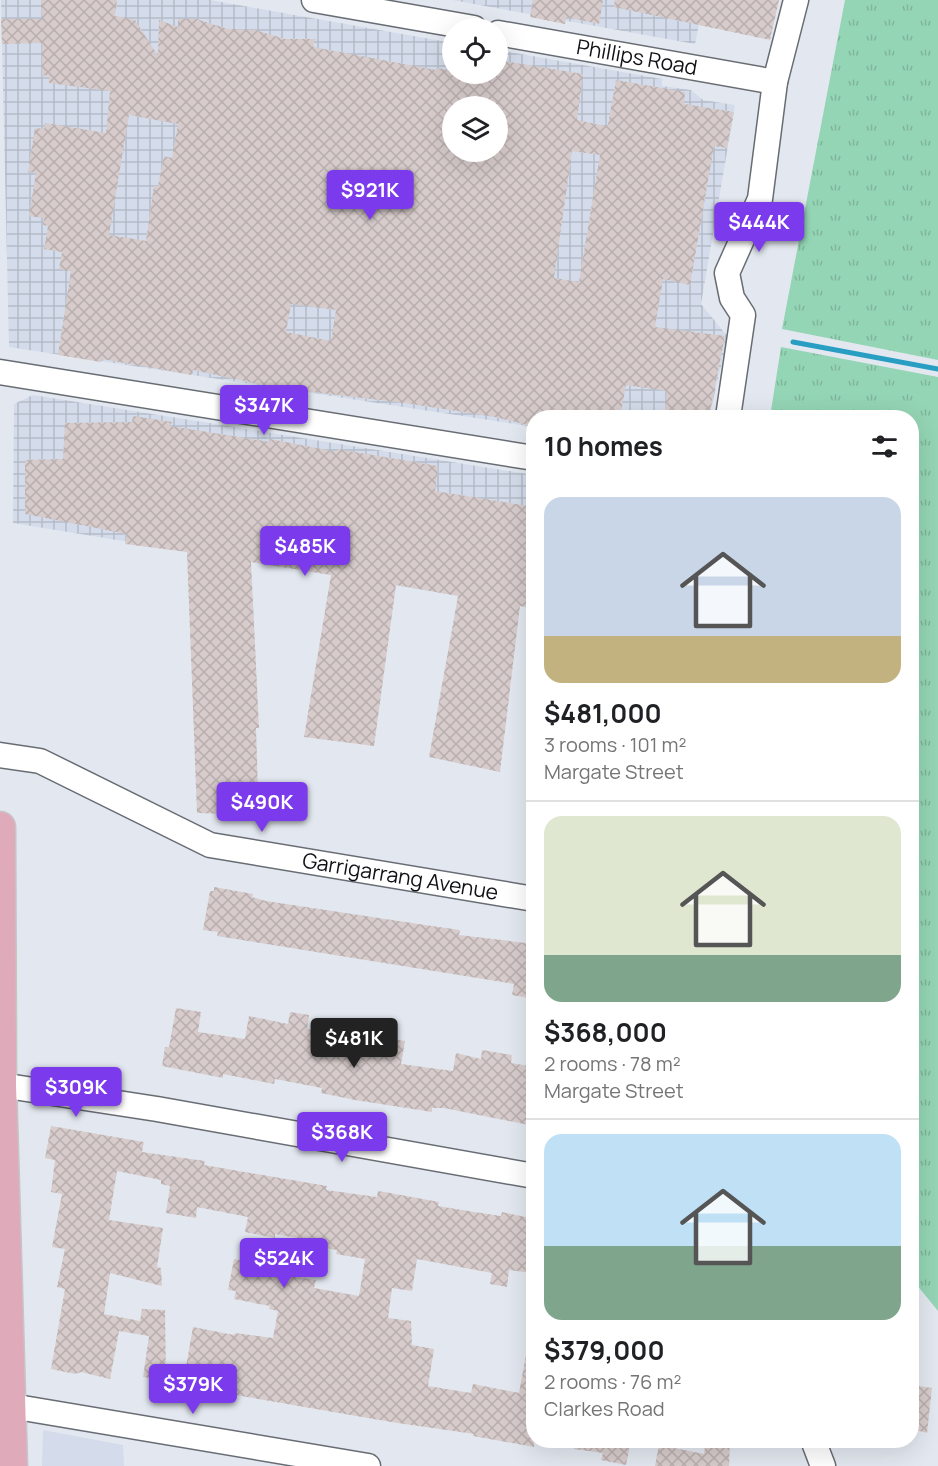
<!DOCTYPE html>
<meta charset="utf-8">
<style>
body{margin:0;font-family:Manrope,sans-serif;background:#f2f2f2;color:#202124;height:100vh;display:flex;flex-direction:column;font-size:22px;white-space:nowrap}
*{box-sizing:border-box;margin:0}
p{font-size:20px;color:#757577}
.icon{flex:none;width:33px;height:33px;fill:none;stroke:currentColor;stroke-width:2;stroke-linecap:round;stroke-linejoin:round}
.map{position:relative;flex:1;overflow:hidden}
.details{position:absolute;left:526px;top:410px;width:393px;height:1038px;display:flex;flex-direction:column;background:#fff;border-radius:24px;box-shadow:0 6px 24px #0002}
.details>*{flex:none}
.tools{position:absolute;left:442px;top:18px;display:grid;gap:12px}
.tools a{display:grid;place-items:center;width:66px;height:66px;border-radius:50%;background:#fff;box-shadow:0 6px 24px #0002;font-size:30px}
.price{position:absolute;translate:-50% -51px;padding:0 14px;border-radius:6px;background:#7c3aed;color:#fff;font-size:20px;line-height:39px;filter:drop-shadow(0 2px 3px #0008)}
.price::after{content:'';position:absolute;left:50%;top:36px;width:18px;height:14px;margin-left:-9px;background:inherit;clip-path:polygon(0 0,100% 0,50% 100%)}
.price.active{background:#222;color:#fff}
ul{padding:0;list-style:none}
li{display:grid;align-content:center;gap:12px;height:318px;padding:0 18px}
li+li{border-top:2px solid #e0e0e0}
li span{display:grid;place-items:center;height:186px;border-radius:18px;color:#555}
li>.icon{margin-inline-start:auto}
span .icon{width:108px;height:108px;fill:#fffc;stroke-width:1}
li b{font-size:26px}
h2{display:flex;justify-content:space-between;align-items:center;height:72px;padding:0 18px;font-size:26px}
.map>svg:first-child{display:block}
.built{fill:#d4dceb}
.industrial{fill:url(#industrial-grid);fill-rule:evenodd}
.park{fill:url(#park-tufts)}
.lines{fill:none;stroke-linecap:round;stroke-linejoin:round}
.stream{stroke:#289ec3;stroke-width:5}
.building{fill:url(#building-cross-hatch);fill-rule:evenodd}
.minor-casing{stroke:#686c73;stroke-width:27}
.major-casing{stroke:#c6c6c7;stroke-width:33}
.minor{stroke:#fff;stroke-width:24}
.major{stroke:#dfaab9;stroke-width:30}
.labels{text-anchor:middle;stroke-width:6;stroke-linejoin:round;paint-order:stroke}
.street-label{font-size:21px;fill:#101114;stroke:#e3e8f0}
</style>
<div class="map">
<svg width="938" height="1466" viewBox="0 0 938 1466">
<defs>
<pattern id="industrial-grid" width="8" height="8" patternUnits="userSpaceOnUse" patternTransform="scale(1.5)"><rect width="8" height="8" fill="#d4dceb"/><path d="M0 4h8M4 0v8" fill="none" stroke="#b5bcc9"/></pattern>
<pattern id="park-tufts" width="24" height="20" patternUnits="userSpaceOnUse" patternTransform="scale(1.5)"><rect width="24" height="20" fill="#94d5b5"/><path d="M3 7l-1-3M5 7V3M7 7l1-3M15 17l-1-3M17 17v-4M19 17l1-3" fill="none" stroke="#7fb69b"/></pattern>
<pattern id="building-cross-hatch" width="8" height="8" patternUnits="userSpaceOnUse" patternTransform="scale(1.5)"><rect width="8" height="8" fill="#d7cccb"/><path d="M0 0l8 8M0 8l8-8" fill="none" stroke="#b8aead"/></pattern>
</defs>
<rect width="100%" height="100%" fill="#e3e8f0"/>
<path class="built" d="M 43,1430 L 123,1445 L 124,1466 L 42,1466 Z"/>
<g class="industrial">
<path d="M 1,0 L 210,0 L 453,43 L 453,74 L 498,74 L 498,50 L 662,79 L 662,86 L 691,90 L 703,100 L 735,105 L 701,304 L 728,337 L 709,417 L 534,417 L 534,427 L 9,347 ZM 453,106 L 498,106 L 498,152 L 453,152 Z"/>
<path d="M 452,0 L 779,0 L 768,38 L 699,25 L 695,44 Z"/>
<path d="M 33,395 L 534,475 L 534,608 L 13,523 L 14,404 Z"/>
</g>
<g class="park">
<path d="M 845,0 L 938,0 L 938,360 L 782,329 Z"/>
<path d="M 781,347 L 938,377 L 938,1311 L 912,1279 L 912,417 L 770,417 Z"/>
</g>
<g class="lines">
<path class="stream" d="M 793,342 L 938,369"/>
</g>
<g class="building">
<path d="M 41,0 L 117,0 L 115,16 L 135,20 L 158,56 L 159,20 L 178,27 L 178,19 L 196,19 L 228,29 L 255,30 L 285,39 L 315,39 L 313,47 L 436,70 L 437,68 L 453,71 L 453,74 L 495,78 L 498,60 L 583,74 L 577,120 L 605,126 L 608,125 L 616,80 L 685,92 L 684,104 L 734,112 L 727,148 L 714,146 L 690,285 L 663,279 L 655,327 L 725,336 L 709,417 L 664,417 L 667,391 L 626,385 L 620,417 L 534,417 L 532,426 L 495,417 L 405,403 L 277,388 L 193,370 L 192,375 L 102,359 L 101,362 L 58,355 L 71,271 L 59,269 L 62,252 L 44,249 L 48,226 L 43,225 L 44,218 L 29,216 L 36,173 L 28,172 L 35,128 L 44,129 L 45,123 L 106,133 L 110,91 L 49,83 L 49,76 L 42,75 L 42,43 L 2,44 L 1,19 L 42,19 ZM 453,106 L 498,106 L 498,152 L 453,152 ZM 129,115 L 178,124 L 172,158 L 164,156 L 158,186 L 154,186 L 146,241 L 109,235 ZM 572,151 L 600,155 L 579,282 L 554,278 ZM 291,304 L 336,310 L 331,341 L 286,332 Z"/>
<path d="M 533,0 L 603,0 L 599,24 L 566,17 L 565,24 L 530,17 Z"/>
<path d="M 615,0 L 779,0 L 770,40 L 614,7 Z"/>
<path d="M 133,416 L 172,422 L 170,426 L 270,442 L 270,439 L 337,452 L 337,449 L 438,466 L 435,491 L 534,507 L 534,608 L 520,606 L 500,772 L 429,757 L 458,596 L 396,585 L 374,746 L 304,737 L 331,575 L 251,562 L 259,728 L 256,728 L 259,822 L 226,814 L 197,813 L 187,552 L 125,544 L 127,534 L 25,514 L 25,460 L 63,459 L 65,423 L 132,422 Z"/>
<path d="M 214,887 L 253,894 L 252,897 L 266,901 L 432,926 L 460,930 L 459,935 L 534,944 L 534,999 L 512,995 L 514,984 L 217,936 L 218,932 L 203,930 L 210,891 L 214,891 Z"/>
<path d="M 176,1008 L 201,1012 L 198,1032 L 245,1039 L 249,1016 L 288,1024 L 290,1012 L 309,1015 L 307,1029 L 315,1031 L 315,1037 L 319,1038 L 318,1047 L 375,1055 L 378,1037 L 405,1041 L 401,1064 L 453,1071 L 456,1053 L 481,1059 L 482,1050 L 512,1055 L 511,1063 L 534,1067 L 534,1126 L 444,1108 L 432,1108 L 432,1112 L 355,1100 L 321,1093 L 322,1088 L 275,1079 L 274,1084 L 223,1074 L 223,1078 L 162,1066 L 165,1047 L 169,1047 Z"/>
<path d="M 51,1126 L 144,1142 L 142,1152 L 205,1161 L 204,1165 L 327,1186 L 326,1190 L 377,1197 L 378,1191 L 390,1193 L 439,1202 L 438,1206 L 468,1211 L 501,1216 L 502,1212 L 534,1219 L 531,1273 L 509,1270 L 507,1287 L 490,1284 L 492,1273 L 417,1259 L 412,1291 L 392,1288 L 388,1318 L 411,1321 L 412,1345 L 434,1349 L 428,1386 L 471,1393 L 473,1384 L 519,1393 L 526,1355 L 534,1355 L 534,1447 L 473,1436 L 474,1434 L 391,1422 L 195,1388 L 195,1386 L 183,1384 L 193,1327 L 234,1335 L 235,1333 L 273,1338 L 278,1311 L 269,1309 L 270,1306 L 234,1299 L 236,1291 L 228,1290 L 234,1259 L 276,1266 L 275,1274 L 316,1280 L 314,1288 L 359,1296 L 365,1259 L 336,1254 L 337,1250 L 325,1248 L 325,1243 L 275,1234 L 275,1238 L 245,1232 L 248,1217 L 197,1207 L 196,1218 L 166,1213 L 170,1186 L 161,1184 L 161,1180 L 117,1171 L 109,1220 L 163,1228 L 157,1267 L 161,1268 L 162,1286 L 110,1273 L 104,1314 L 140,1321 L 142,1309 L 165,1310 L 166,1380 L 143,1377 L 149,1336 L 119,1331 L 110,1379 L 81,1372 L 75,1374 L 51,1369 L 65,1289 L 57,1287 L 65,1249 L 52,1247 L 62,1194 L 51,1192 L 55,1160 L 45,1158 Z"/>
<path d="M 912,1385 L 932,1388 L 927,1433 L 912,1429 Z"/>
<path d="M 575,1440 L 631,1440 L 626,1465 L 601,1460 L 603,1453 L 574,1449 Z"/>
<path d="M 706,1440 L 730,1440 L 729,1466 L 655,1466 L 659,1445 L 704,1454 Z"/>
</g>
<g class="lines">
<defs>
<g id="minor">
<path d="M 314,0 L 474,28"/>
<path id="s1" d="M 498,33 L 775,82"/>
<path d="M 0,372 L 534,458"/>
<path d="M 728,417 L 743,315 L 732,298 L 727,273 L 760,199 L 775,82 L 796,0"/>
<path id="s2" d="M 0,755 L 40,761 L 210,845 L 534,899"/>
<path d="M 1,1085 L 157,1109 L 534,1176"/>
<path d="M 11,1406 L 368,1466"/>
<path d="M 813,1440 L 823,1466"/>
</g>
<path id="major" d="M 0,827 L 1,1085 L 12,1466"/>
</defs>
<use href="#minor" class="minor-casing"/>
<use href="#major" class="major-casing"/>
<use href="#minor" class="minor"/>
<use href="#major" class="major"/>
</g>
<g class="labels">
<g class="street-label">
<text dy="7" stroke="none"><textPath href="#s1" startOffset="141">Phillips Road</textPath></text>
<text dy="7" stroke="none"><textPath href="#s2" startOffset="423">Garrigarrang Avenue</textPath></text>
</g>
</g>
</svg>
<div class="tools">
<a><svg class="icon" aria-label="locate" viewBox="0 0 24 24"><circle cx="12" cy="12" r="6"/><path d="M12 2v4M12 18v4M2 12h4M18 12h4"/></svg></a>
<a><svg class="icon" aria-label="layers" viewBox="0 0 24 24"><path d="M12 4l9 5-9 5-9-5zM3 14l9 5 9-5"/></svg></a>
</div>
<b class="price" style="left:370px;top:221px">$921K</b>
<b class="price" style="left:759px;top:253px">$444K</b>
<b class="price" style="left:264px;top:436px">$347K</b>
<b class="price" style="left:305px;top:577px">$485K</b>
<b class="price" style="left:262px;top:833px">$490K</b>
<b class="price active" style="left:354px;top:1069px">$481K</b>
<b class="price" style="left:76px;top:1118px">$309K</b>
<b class="price" style="left:342px;top:1163px">$368K</b>
<b class="price" style="left:284px;top:1289px">$524K</b>
<b class="price" style="left:193px;top:1415px">$379K</b>
<section class="details">
<h2>10 homes<svg class="icon" aria-label="filters" viewBox="0 0 24 24"><path d="M4 7h16M4 17h16"/><circle cx="9" cy="7" r="2"/><circle cx="15" cy="17" r="2"/></svg></h2>
<ul>
<li><span style="background:linear-gradient(#c9d6e8 75%,#c2b280 0)"><svg class="icon" aria-label="home" viewBox="0 0 24 24"><path d="M3 11l9-7 9 7M6 9v11h12V9"/></svg></span><div><b>$481,000</b><p>3 rooms · 101 m²</p><p>Margate Street</p></div></li>
<li><span style="background:linear-gradient(#dfe7d0 75%,#7fa58c 0)"><svg class="icon" aria-label="home" viewBox="0 0 24 24"><path d="M3 11l9-7 9 7M6 9v11h12V9"/></svg></span><div><b>$368,000</b><p>2 rooms · 78 m²</p><p>Margate Street</p></div></li>
<li><span style="background:linear-gradient(#bfe0f5 60%,#7fa58c 0)"><svg class="icon" aria-label="home" viewBox="0 0 24 24"><path d="M3 11l9-7 9 7M6 9v11h12V9"/></svg></span><div><b>$379,000</b><p>2 rooms · 76 m²</p><p>Clarkes Road</p></div></li>
</ul>
</section>
</div>
